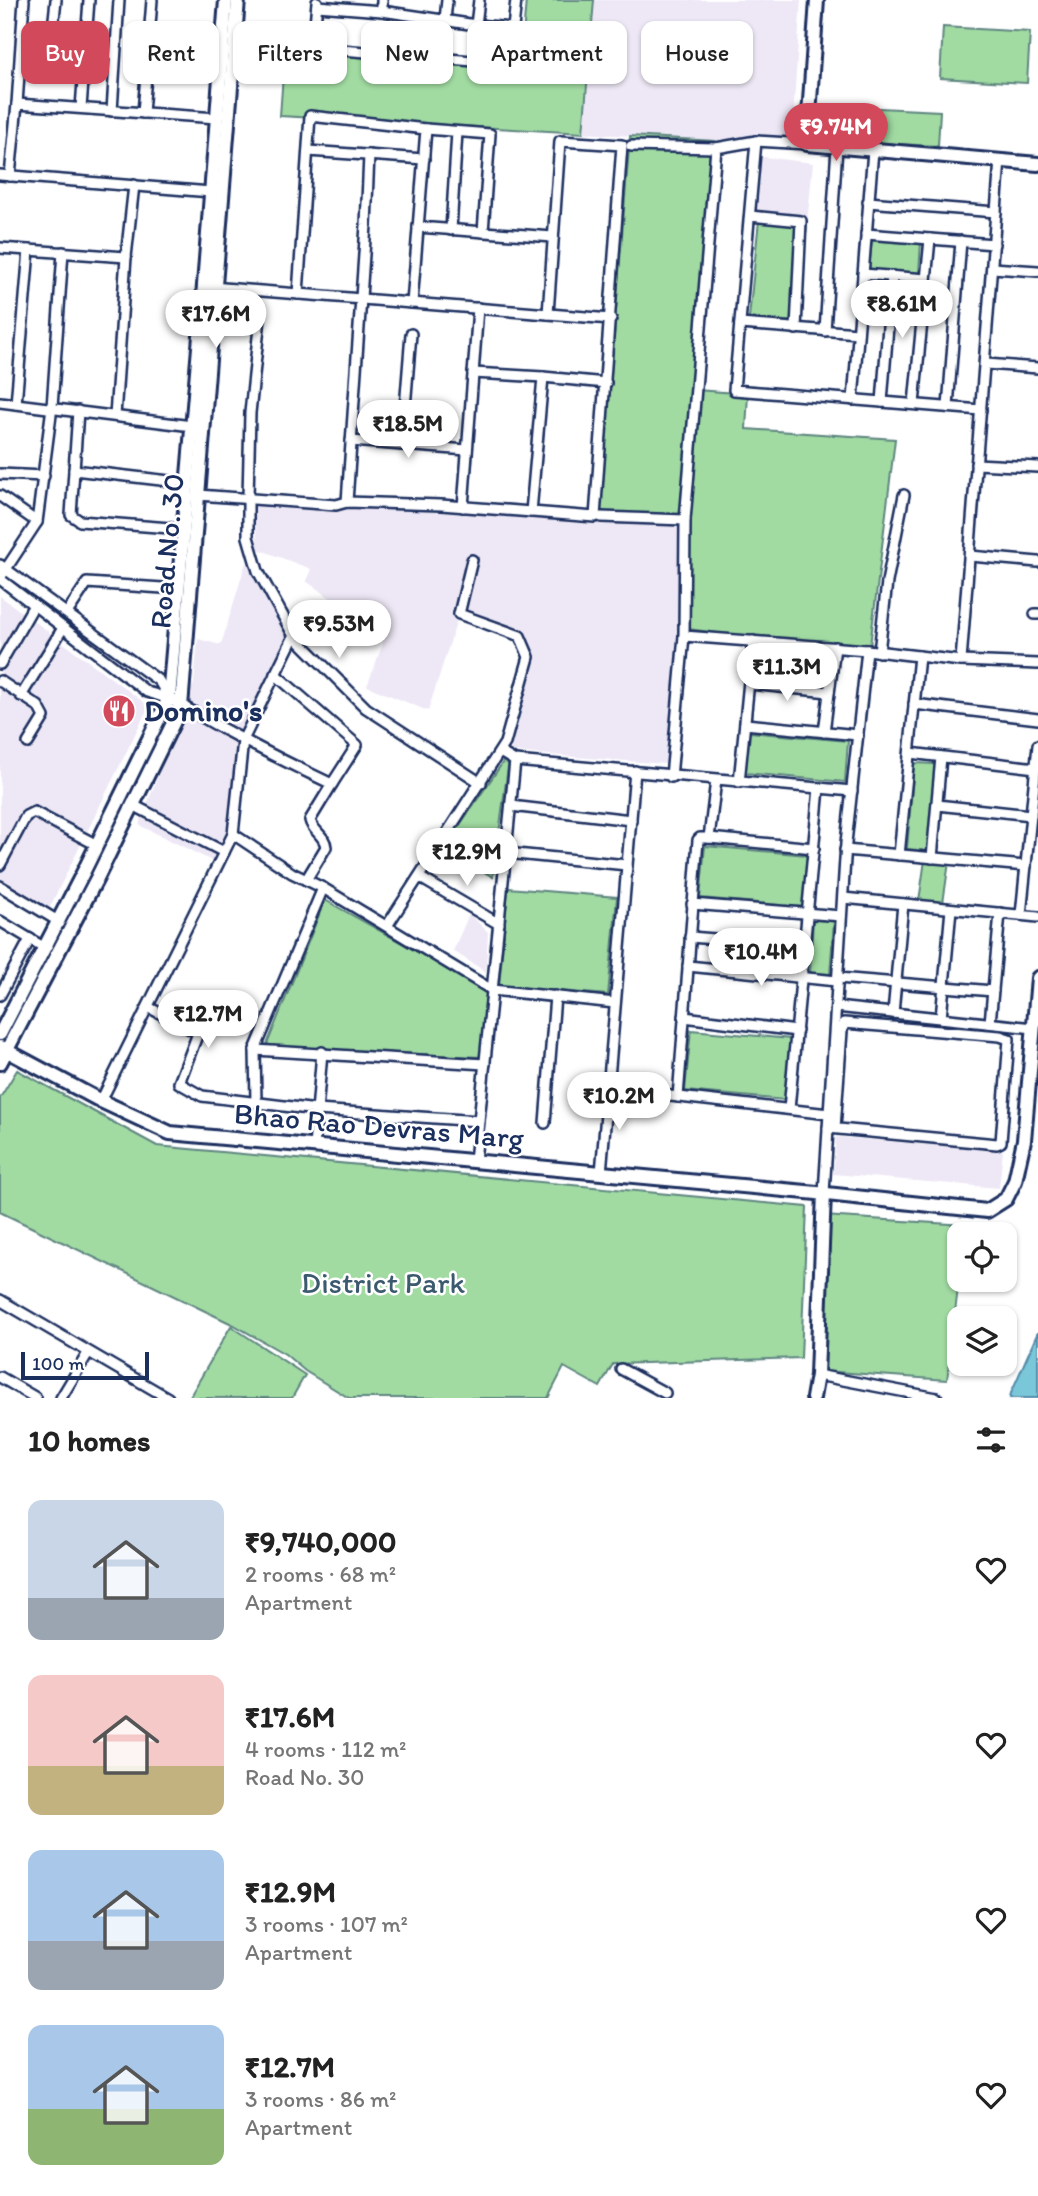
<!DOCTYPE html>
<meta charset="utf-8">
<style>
body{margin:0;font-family:Itim,sans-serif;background:#f2f2f2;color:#222;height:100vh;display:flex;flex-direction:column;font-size:26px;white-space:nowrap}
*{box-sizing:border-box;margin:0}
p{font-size:23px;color:#767676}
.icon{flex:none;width:38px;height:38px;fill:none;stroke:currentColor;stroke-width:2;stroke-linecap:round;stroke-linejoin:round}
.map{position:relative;height:1398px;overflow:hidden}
.drawer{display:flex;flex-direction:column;background:#fff;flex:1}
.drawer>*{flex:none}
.guide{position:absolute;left:21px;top:21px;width:998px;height:63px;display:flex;gap:14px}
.fabs{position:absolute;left:947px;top:1222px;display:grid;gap:14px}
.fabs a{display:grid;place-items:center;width:70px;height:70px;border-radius:14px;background:#fff;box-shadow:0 2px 5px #0004;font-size:35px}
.scale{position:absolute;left:21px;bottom:18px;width:128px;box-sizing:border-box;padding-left:7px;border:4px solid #1b2f5e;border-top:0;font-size:19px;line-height:24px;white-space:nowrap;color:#1b2f5e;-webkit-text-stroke:5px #fff;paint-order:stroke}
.price{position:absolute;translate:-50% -60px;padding:0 16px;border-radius:24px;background:#fff;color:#222;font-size:23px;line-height:46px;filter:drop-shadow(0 2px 4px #0008)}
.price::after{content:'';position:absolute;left:50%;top:42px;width:21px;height:16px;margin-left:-10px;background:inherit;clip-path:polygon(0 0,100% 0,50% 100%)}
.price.active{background:#d1495b;color:#fff}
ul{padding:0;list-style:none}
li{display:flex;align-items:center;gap:21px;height:175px;padding:0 28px}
li span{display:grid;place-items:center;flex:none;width:196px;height:140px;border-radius:14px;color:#555}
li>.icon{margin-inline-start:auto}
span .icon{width:84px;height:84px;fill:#fffc;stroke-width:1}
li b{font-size:30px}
h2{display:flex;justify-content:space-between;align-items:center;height:84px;padding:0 28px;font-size:30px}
.tag{padding:0 24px;border-radius:14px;background:#fff;box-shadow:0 2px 5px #0004;font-size:24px;line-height:63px}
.tag.active{background:#d1495b;color:#fff}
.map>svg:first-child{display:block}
.built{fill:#eee8f6}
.green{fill:#a1dba2;stroke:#5e8580;stroke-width:2}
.water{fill:#7ac7d9;stroke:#548aa8;stroke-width:2}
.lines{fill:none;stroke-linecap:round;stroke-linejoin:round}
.street-casing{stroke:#1b2f5e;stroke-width:14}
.secondary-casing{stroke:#1b2f5e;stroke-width:18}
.street{stroke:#fff;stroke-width:9}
.secondary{stroke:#fff;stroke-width:12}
.labels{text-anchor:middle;stroke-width:5;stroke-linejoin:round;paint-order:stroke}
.street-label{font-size:30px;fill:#1b2f5e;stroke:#fff}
.poi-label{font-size:30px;font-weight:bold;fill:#1b2f5e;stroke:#fff;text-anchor:start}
.park-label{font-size:30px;fill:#3c5a6f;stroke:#fff}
</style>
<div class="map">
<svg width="1038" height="1398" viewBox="0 0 1038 1398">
<rect width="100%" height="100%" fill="#fff"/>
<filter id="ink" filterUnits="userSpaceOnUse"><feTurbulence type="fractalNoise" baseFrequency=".0143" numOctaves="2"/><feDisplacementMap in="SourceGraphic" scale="14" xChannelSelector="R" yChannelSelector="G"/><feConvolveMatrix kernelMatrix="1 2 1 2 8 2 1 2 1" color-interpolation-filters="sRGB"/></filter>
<g filter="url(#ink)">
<g class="built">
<path d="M 594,0 L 801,0 L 791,146 L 583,133 Z"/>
<path d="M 749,155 L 813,163 L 807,224 L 744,218 Z"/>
<path d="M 253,502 L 688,526 L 681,628 L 666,764 L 510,752 L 523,698 L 529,642 L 459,614 L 428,711 L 367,686 L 388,630 L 360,619 L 306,581 L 311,569 L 258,549 Z"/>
<path d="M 246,562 L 288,632 L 244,744 L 233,844 L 216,863 L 139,825 L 194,683 L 198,639 L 221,645 Z"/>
<path d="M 0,596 L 149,706 L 47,913 L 0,886 Z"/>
<path d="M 469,914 L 488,932 L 486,972 L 453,951 Z"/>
<path d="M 836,1137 L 1003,1151 L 999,1188 L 833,1174 Z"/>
</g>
<g class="green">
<path d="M 526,0 L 594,0 L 583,133 L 280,116 L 285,47 L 521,60 Z"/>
<path d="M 943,27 L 1030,32 L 1027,83 L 940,78 Z"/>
<path d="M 879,108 L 940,111 L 938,146 L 877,143 Z"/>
<path d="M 630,136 L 715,141 L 697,390 L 748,394 L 746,429 L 895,439 L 869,654 L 681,628 L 688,526 L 599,521 Z"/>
<path d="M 759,220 L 807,224 L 798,322 L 749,318 Z"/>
<path d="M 872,239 L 921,242 L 919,273 L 869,270 Z"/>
<path d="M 749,732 L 848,741 L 845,782 L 745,773 Z"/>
<path d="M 510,752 L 493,877 L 444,848 Z"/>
<path d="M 914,763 L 935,764 L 928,851 L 907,849 Z"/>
<path d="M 705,846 L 807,855 L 803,907 L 700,898 Z"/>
<path d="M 925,860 L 949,862 L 943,903 L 919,901 Z"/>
<path d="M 508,888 L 617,897 L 608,995 L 499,986 Z"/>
<path d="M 325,900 L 487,991 L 481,1057 L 266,1047 Z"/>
<path d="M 813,920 L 834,921 L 830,974 L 810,973 Z"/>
<path d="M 691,1030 L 791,1039 L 786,1100 L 685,1091 Z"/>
<path d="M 17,1070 L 157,1146 L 807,1207 L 801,1358 L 613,1364 L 600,1387 L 564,1367 L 548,1398 L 349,1398 L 305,1371 L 285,1354 L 234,1325 L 0,1212 L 0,1098 Z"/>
<path d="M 823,1216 L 966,1225 L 965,1234 L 959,1234 L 959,1279 L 947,1380 L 823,1371 Z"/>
<path d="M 231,1326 L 305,1375 L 292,1398 L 189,1398 Z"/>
</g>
<path class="water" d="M 1038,1332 L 1038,1398 L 1010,1398 L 1011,1393 Z"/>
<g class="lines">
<defs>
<g id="street">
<path d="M 317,6 L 382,11 L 476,25 L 513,28 L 516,0"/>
<path d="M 382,11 L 382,0"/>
<path d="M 445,20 L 447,0"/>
<path d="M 476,25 L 479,0"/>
<path d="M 234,41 L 522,65"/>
<path d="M 313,47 L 317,2"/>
<path d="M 49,66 L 56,0"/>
<path d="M 17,104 L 24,0"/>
<path d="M 81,108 L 89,0"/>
<path d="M 112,111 L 119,0"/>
<path d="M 143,113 L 152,0"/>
<path d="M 426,129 L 490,134 L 483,232"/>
<path d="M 756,141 L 734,390 L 981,410"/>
<path d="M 631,146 L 716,148 L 756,141 L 807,144"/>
<path d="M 308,151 L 424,159"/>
<path d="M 0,175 L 211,192"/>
<path d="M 10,176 L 17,104 L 217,118"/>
<path d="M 868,202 L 996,212"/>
<path d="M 750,216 L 801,221 L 796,329"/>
<path d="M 418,227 L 553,237"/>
<path d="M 451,230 L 457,132"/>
<path d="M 866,234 L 994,244"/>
<path d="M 0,248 L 126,257"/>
<path d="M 992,268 L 1038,271"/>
<path d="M 863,274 L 926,279"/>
<path d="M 211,287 L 611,319"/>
<path d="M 298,294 L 310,116 L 426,129 L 412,303"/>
<path d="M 260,318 L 250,413 L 248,498 L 248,537 L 258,571 L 294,636 L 366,708 L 481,783"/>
<path d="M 740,324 L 858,333"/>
<path d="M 825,331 L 837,147"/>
<path d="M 986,364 L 1038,368"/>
<path d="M 473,373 L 543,377"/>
<path d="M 853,400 L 873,150"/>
<path d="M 0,402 L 192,426"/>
<path d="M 882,402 L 892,276"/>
<path d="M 16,404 L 29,250"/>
<path d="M 914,404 L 930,239"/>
<path d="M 948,407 L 961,241"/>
<path d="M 78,411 L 71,515 L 80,521 L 183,529"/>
<path d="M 115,416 L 126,257 L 134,185"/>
<path d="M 351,441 L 467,450"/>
<path d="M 402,445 L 411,334"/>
<path d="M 976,464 L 1038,467"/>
<path d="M 74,470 L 187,483"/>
<path d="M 0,474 L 44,476"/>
<path d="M 198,495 L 336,505 L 347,502 L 441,505 L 595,517 L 622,145 L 560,141 L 548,314"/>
<path d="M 0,496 L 37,522"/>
<path d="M 347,502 L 366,225 L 369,155"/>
<path d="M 463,507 L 478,308"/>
<path d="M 531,512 L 543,377 L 606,383"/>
<path d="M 601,517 L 685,520"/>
<path d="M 970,556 L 1038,562"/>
<path d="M 0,565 L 159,681 L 169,698"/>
<path d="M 0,578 L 37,522 L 52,407 L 63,252"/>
<path d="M 0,579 L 147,692 C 175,699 199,716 225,730 C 260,749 296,767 332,784 L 310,820 C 312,831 325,835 326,847 L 306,880"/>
<path d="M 67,613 L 87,583 L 178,589"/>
<path d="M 1035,614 L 1038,614"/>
<path d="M 684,636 L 867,650 L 961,661 L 1038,664"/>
<path d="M 879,652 L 887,582 L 904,495"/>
<path d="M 961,661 L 1000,160"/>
<path d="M 0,664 L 34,605"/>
<path d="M 275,674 L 357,745 L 332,784"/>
<path d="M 0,681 L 38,706 L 44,717 L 28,743"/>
<path d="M 749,684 L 829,692"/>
<path d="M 21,696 L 63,628"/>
<path d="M 914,704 L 1038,719"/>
<path d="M 745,724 L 858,735"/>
<path d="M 824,732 L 835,647"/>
<path d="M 500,752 L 515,761 L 852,791"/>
<path d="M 910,753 L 1036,768"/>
<path d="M 671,777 L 684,636 L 685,520 L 716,148"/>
<path d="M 739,782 L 753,641"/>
<path d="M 133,805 L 224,852"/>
<path d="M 937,805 L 1031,815"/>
<path d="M 511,806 L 631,820"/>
<path d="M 233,834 L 292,873 L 323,888 L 492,990 L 615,1003"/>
<path d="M 709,838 L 716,780"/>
<path d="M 845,850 L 1026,866"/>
<path d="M 506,853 L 627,865"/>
<path d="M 899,855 L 919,656"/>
<path d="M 932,858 L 941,757"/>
<path d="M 0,865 L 26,816 L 34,812 L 97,845"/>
<path d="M 419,877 L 499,924"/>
<path d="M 0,886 L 58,921"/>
<path d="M 843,898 L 1038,917"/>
<path d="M 692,904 L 841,916"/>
<path d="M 1021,915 L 1038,745"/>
<path d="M 0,921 L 45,948"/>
<path d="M 387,926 L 505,743 L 529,657 L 520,636 L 459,614 L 472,560"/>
<path d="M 690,937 L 805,946"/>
<path d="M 688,966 L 837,981"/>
<path d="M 838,978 L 993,991"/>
<path d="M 0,995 L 30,939"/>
<path d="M 148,1007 L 198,1033 L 179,1083 L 202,1096 L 317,1110 L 479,1121"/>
<path d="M 836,1007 L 1034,1028"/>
<path d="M 893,1013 L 903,904"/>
<path d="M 684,1017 L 797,1031"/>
<path d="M 941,1018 L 951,909"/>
<path d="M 990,1023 L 1000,913"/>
<path d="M 255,1050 L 485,1064"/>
<path d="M 608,1089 L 829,1114"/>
<path d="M 678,1097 L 698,840 L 700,838 L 709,838 L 814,848"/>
<path d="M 101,1101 L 233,834 L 243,740 L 294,636"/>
<path d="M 256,1102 L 255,1050 L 323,888"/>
<path d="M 789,1109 L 819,788"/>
<path d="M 545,1123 L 555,996"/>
<path d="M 828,1128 L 997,1144 L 1001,1142 L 1009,1039 L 1000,1036 L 844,1023 L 842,1031 L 835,1128"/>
<path d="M 314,1147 L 322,1052"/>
<path d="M 475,1161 L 515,761"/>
<path d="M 601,1173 L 635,771"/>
<path d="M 824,1193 L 846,843 L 867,650"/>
<path d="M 0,1300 L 168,1398"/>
<path d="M 621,1369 L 665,1393"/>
<path d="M 817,1375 L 937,1398"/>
<path d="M 0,1377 L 36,1398"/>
<path d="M 61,1398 L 88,1353"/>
</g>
<g id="secondary">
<path d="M 817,0 L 807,144 L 1038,164"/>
<path d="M 0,1034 L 84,871 L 169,698 L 201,324 L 226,0"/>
<path d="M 0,1047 L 101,1101 L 170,1133 L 817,1193 L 987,1211 L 1006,1199 L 1015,1181 L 1024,1140 L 1038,978"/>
<path d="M 0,1063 L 97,878 L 181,707 L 238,0"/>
<path d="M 813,1398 L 817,1375 L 824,1193"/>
</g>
</defs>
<use href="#street" class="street-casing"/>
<use href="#secondary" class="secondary-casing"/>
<use href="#street" class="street"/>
<use href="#secondary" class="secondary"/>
</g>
</g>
<defs>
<symbol id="restaurant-disc" viewBox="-11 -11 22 22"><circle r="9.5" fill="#d1495b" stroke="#fff"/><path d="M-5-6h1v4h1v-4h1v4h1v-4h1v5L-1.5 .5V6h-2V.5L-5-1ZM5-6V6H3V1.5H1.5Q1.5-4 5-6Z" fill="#fff"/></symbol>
</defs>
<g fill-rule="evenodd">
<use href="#restaurant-disc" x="100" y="692" width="38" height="38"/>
</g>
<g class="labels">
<g class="street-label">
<text transform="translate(167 551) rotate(-85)" y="10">Road No. 30</text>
<text transform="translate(379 1126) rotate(5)" y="10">Bhao Rao Devras Marg</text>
</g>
<g class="poi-label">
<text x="144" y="721">Domino's</text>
</g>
<g class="park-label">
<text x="383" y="1293">District Park</text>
</g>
</g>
</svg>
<div class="fabs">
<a><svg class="icon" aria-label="locate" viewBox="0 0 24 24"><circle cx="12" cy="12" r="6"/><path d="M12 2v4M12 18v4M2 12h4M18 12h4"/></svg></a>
<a><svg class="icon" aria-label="layers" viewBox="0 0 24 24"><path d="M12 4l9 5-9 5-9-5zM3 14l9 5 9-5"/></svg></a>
</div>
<div class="scale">100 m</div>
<b class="price active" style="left:836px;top:163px">₹9.74M</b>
<b class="price" style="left:902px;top:340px">₹8.61M</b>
<b class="price" style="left:216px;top:350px">₹17.6M</b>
<b class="price" style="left:408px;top:460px">₹18.5M</b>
<b class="price" style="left:339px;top:660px">₹9.53M</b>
<b class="price" style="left:787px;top:703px">₹11.3M</b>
<b class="price" style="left:467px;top:888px">₹12.9M</b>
<b class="price" style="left:761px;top:988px">₹10.4M</b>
<b class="price" style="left:208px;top:1050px">₹12.7M</b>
<b class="price" style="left:619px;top:1132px">₹10.2M</b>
<div class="guide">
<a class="tag active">Buy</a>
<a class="tag">Rent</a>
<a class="tag">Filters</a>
<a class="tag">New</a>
<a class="tag">Apartment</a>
<a class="tag">House</a>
</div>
</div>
<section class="drawer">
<h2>10 homes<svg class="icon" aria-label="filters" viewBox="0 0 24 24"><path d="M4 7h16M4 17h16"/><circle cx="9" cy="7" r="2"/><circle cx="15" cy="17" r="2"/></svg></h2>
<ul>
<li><span style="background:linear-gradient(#c9d6e8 70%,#9aa5b1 0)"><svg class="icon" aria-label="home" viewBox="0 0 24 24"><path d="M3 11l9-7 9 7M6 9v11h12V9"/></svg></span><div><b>₹9,740,000</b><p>2 rooms · 68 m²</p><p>Apartment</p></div><svg class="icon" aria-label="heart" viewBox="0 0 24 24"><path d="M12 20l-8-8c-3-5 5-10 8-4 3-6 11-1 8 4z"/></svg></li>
<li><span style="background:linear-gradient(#f6c9c9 65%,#c2b280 0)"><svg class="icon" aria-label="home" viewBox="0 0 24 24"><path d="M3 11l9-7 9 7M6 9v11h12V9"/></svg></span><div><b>₹17.6M</b><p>4 rooms · 112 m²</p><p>Road No. 30</p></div><svg class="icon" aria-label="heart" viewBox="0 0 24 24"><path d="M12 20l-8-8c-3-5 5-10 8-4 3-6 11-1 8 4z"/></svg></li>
<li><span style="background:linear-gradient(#a9c7e8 65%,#9aa5b1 0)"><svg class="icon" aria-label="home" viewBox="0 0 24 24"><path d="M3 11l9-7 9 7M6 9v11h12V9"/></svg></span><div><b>₹12.9M</b><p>3 rooms · 107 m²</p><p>Apartment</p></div><svg class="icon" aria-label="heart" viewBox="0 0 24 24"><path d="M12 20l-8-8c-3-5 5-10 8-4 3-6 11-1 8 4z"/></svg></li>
<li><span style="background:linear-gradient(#a9c7e8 60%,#8fb573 0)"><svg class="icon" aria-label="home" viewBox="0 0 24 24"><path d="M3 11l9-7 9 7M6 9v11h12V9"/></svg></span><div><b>₹12.7M</b><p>3 rooms · 86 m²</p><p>Apartment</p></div><svg class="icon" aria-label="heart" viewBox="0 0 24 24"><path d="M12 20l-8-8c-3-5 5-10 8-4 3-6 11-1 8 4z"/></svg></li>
</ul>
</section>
